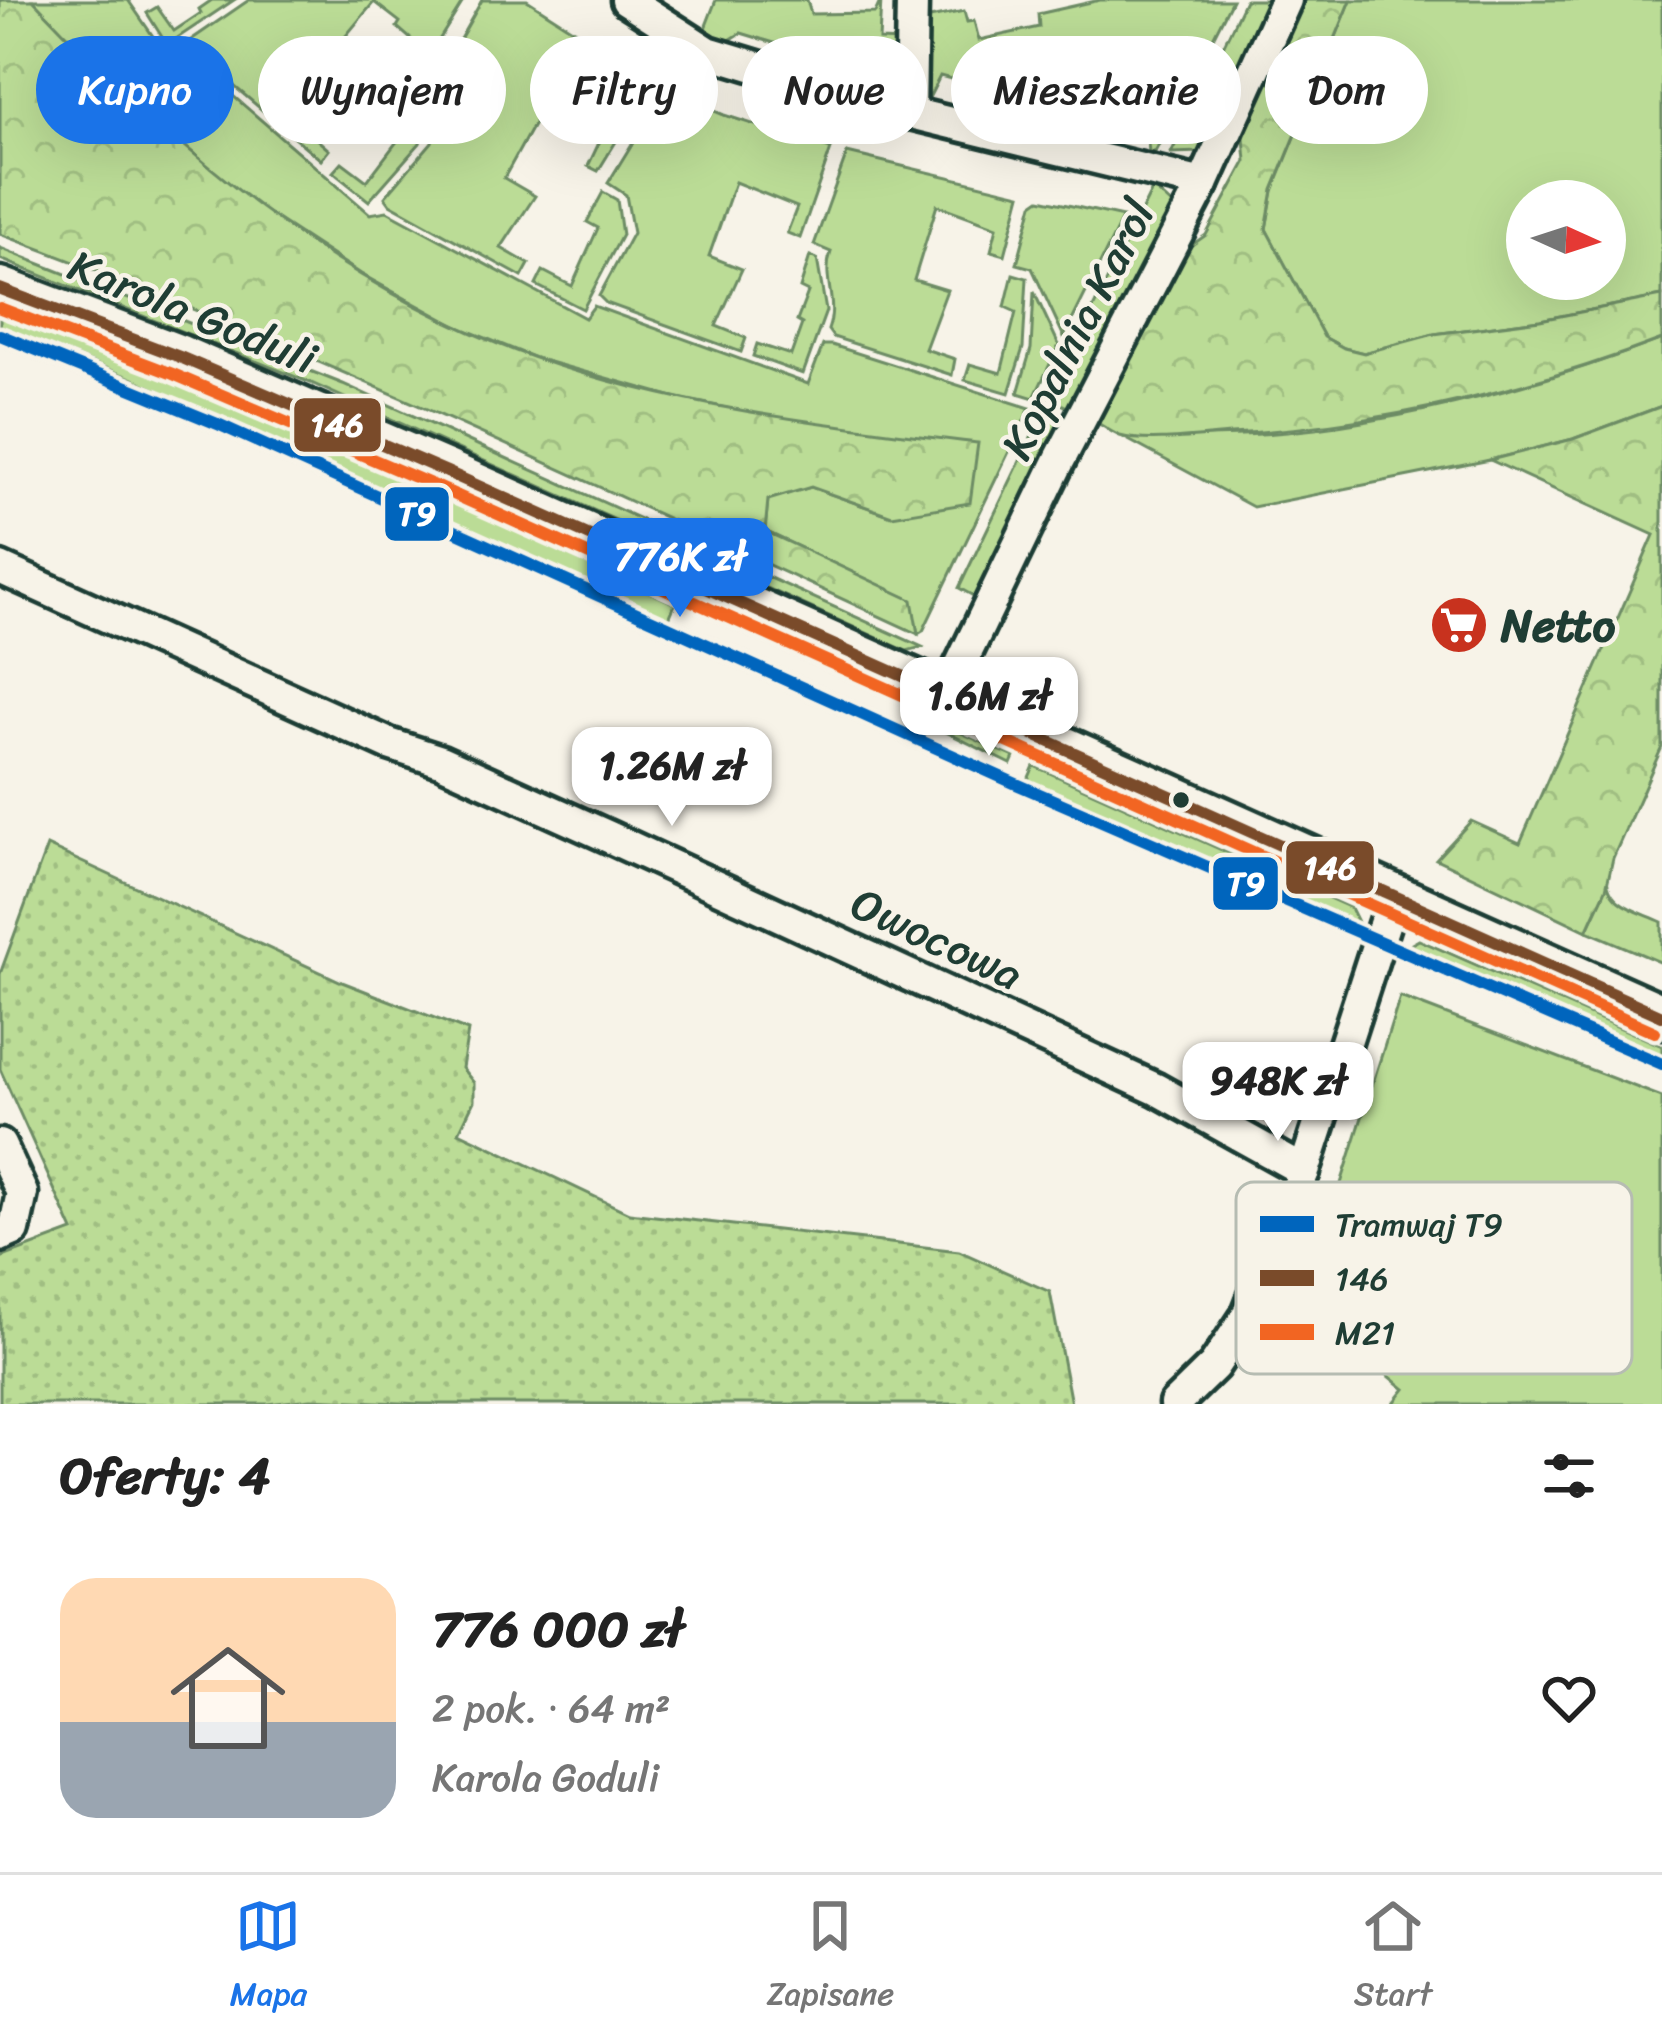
<!DOCTYPE html>
<html lang="pl">
<meta charset="utf-8">
<style>
body{margin:0;font-family:Sriracha,sans-serif;background:#f6f6f6;color:#222;height:100vh;display:flex;flex-direction:column;font-size:45px;white-space:nowrap}
*{box-sizing:border-box;margin:0}
p{font-size:39px;color:#767676}
.icon{flex:none;width:66px;height:66px;fill:none;stroke:currentColor;stroke-width:2;stroke-linecap:round;stroke-linejoin:round}
.map{position:relative;height:1404px;overflow:hidden}
.panel{display:flex;flex-direction:column;background:#fff;flex:1}
.panel>*{flex:none}
.guide{position:absolute;left:36px;top:36px;width:1590px;height:108px;display:flex;gap:24px}
.needle{width:78px;rotate:93deg}
.buttons{position:absolute;left:1506px;top:180px;display:grid;gap:24px}
.buttons a{display:grid;place-items:center;width:120px;height:120px;border-radius:50%;background:#fff;box-shadow:0 12px 48px #0002;font-size:60px}
.price{position:absolute;translate:-50% -102px;padding:0 27px;border-radius:24px;background:#fff;color:#222;font-size:39px;line-height:78px;filter:drop-shadow(0 3px 6px #0008)}
.price::after{content:'';position:absolute;left:50%;top:72px;width:36px;height:27px;margin-left:-18px;background:inherit;clip-path:polygon(0 0,100% 0,50% 100%)}
.price.selected{background:#1a73e8;color:#fff}
ul{padding:0;list-style:none}
li{display:flex;align-items:center;gap:36px;height:300px;padding:0 60px}
li+li{border-top:3px solid #e0e0e0}
li span{display:grid;place-items:center;flex:none;width:336px;height:240px;border-radius:36px;color:#555}
li>.icon{margin-inline-start:auto}
span .icon{width:144px;height:144px;fill:#fffc;stroke-width:1}
li b{font-size:51px}
h2{display:flex;justify-content:space-between;align-items:center;height:144px;padding:0 60px;font-size:51px}
.pill{padding:0 42px;border-radius:54px;background:#fff;box-shadow:0 12px 48px #0002;font-size:42px;line-height:108px}
.pill.selected{background:#1a73e8;color:#fff}
.menu{display:flex;justify-content:space-around;align-items:center;height:168px;border-top:3px solid #e0e0e0;background:#fff;font-size:33px;color:#767676}
.menu a{display:grid;justify-items:center;gap:6px}
.menu .selected{color:#1a73e8}
.map>svg:first-child{display:block}
.green{fill:#bbdc96;stroke:#6d8c65;stroke-width:3;fill-rule:evenodd}
.forest{fill:url(#forest-crowns);stroke:#6d8c65;stroke-width:3}
.park{fill:url(#park-dots);stroke:#6d8c65;stroke-width:3}
.lines{fill:none;stroke-linecap:round;stroke-linejoin:round}
.street-casing{stroke:#1f3d34;stroke-width:39}
.secondary-casing{stroke:#1f3d34;stroke-width:51}
.street{stroke:#f7f3e8;stroke-width:30}
.secondary{stroke:#f7f3e8;stroke-width:42}
.bus-1-casing{stroke:#f7f3e8;stroke-width:21}
.bus-2-casing{stroke:#f7f3e8;stroke-width:21}
.bus-1{stroke:#7a4b2a;stroke-width:12}
.bus-2{stroke:#f26522;stroke-width:12}
.tram-1-casing{stroke:#f7f3e8;stroke-width:21}
.tram-1{stroke:#0065bd;stroke-width:12}
.bus-dot{fill:#1f3d34;stroke:#f7f3e8;stroke-width:4.5}
.labels{text-anchor:middle;stroke-width:9;stroke-linejoin:round;paint-order:stroke}
.street-label{font-size:45px;fill:#1f3d34;stroke:#f7f3e8}
.poi-label{font-size:45px;font-weight:bold;fill:#1f3d34;stroke:#f7f3e8;text-anchor:start}
.key{fill:#f7f3e8;stroke:#b6bcb2;stroke-width:3}
.key-label{font-size:33px;fill:#1f3d34}
.line-badge{stroke:#f7f3e8;stroke-width:4.5}
.badge-label{font-size:33px;text-anchor:middle;font-weight:bold;fill:#fff}
</style>
<div class="map">
<svg width="1662" height="1404" viewBox="0 0 1662 1404">
<defs>
<pattern id="forest-crowns" width="20" height="18" patternUnits="userSpaceOnUse" patternTransform="scale(3)"><rect width="20" height="18" fill="#bbdc96"/><path d="M2 6a3 3 0 1 1 6 0M12 15a3 3 0 1 1 6 0" fill="none" stroke="#a0be82"/></pattern>
<pattern id="park-dots" width="8" height="8" patternUnits="userSpaceOnUse" patternTransform="scale(3)"><rect width="8" height="8" fill="#bbdc96"/><path d="M2 2h.1M6 6h.1" fill="none" stroke="#a0be82" stroke-width="1.8" stroke-linecap="round"/></pattern>
</defs>
<rect width="100%" height="100%" fill="#f7f3e8"/>
<filter id="ink" filterUnits="userSpaceOnUse"><feTurbulence type="fractalNoise" baseFrequency=".00833" numOctaves="2"/><feDisplacementMap in="SourceGraphic" scale="24" xChannelSelector="R" yChannelSelector="G"/><feConvolveMatrix kernelMatrix="1 2 1 2 8 2 1 2 1" color-interpolation-filters="sRGB"/></filter>
<g filter="url(#ink)">
<g class="green">
<path d="M 33,0 L 128,0 L 166,55 L 175,51 L 188,57 L 370,214 L 387,211 L 585,318 L 594,306 L 808,384 L 823,345 L 832,345 L 1030,408 L 923,631 L 918,634 L 911,600 L 765,531 L 768,499 L 811,487 L 892,516 L 775,418 L 677,398 L 535,358 L 456,326 L 361,274 L 239,194 L 97,68 Z"/>
<path d="M 212,0 L 234,0 L 167,45 L 147,13 L 157,7 L 174,31 L 201,13 L 199,9 Z"/>
<path d="M 249,0 L 464,0 L 419,72 L 409,62 L 420,47 L 397,27 L 400,22 L 374,2 L 324,62 L 349,85 L 306,130 L 329,150 L 321,160 L 195,53 L 188,42 Z"/>
<path d="M 482,0 L 527,0 L 653,81 L 598,171 L 588,166 L 599,143 L 571,128 L 573,124 L 542,109 L 504,178 L 535,196 L 501,248 L 529,264 L 522,277 L 390,204 L 385,197 L 432,142 L 442,103 L 425,87 L 451,55 Z"/>
<path d="M 716,0 L 807,0 L 811,14 L 875,13 L 881,0 L 879,40 L 902,41 L 900,80 L 890,92 L 884,76 L 741,33 L 728,41 L 704,31 Z"/>
<path d="M 1100,0 L 1232,0 L 1155,152 L 1149,152 L 1146,126 L 1009,94 L 997,117 L 986,114 L 985,88 L 940,76 L 928,100 L 924,99 L 925,19 L 964,11 L 967,22 L 974,21 L 979,40 L 1039,27 L 1038,14 Z"/>
<path d="M 1245,0 L 1272,0 L 1213,126 L 1204,87 Z"/>
<path d="M 1351,0 L 1662,0 L 1662,296 L 1540,320 L 1434,334 L 1364,353 L 1344,348 L 1324,337 L 1266,229 L 1273,191 ZM 1527,201 L 1605,201 L 1605,279 L 1527,279 Z"/>
<path d="M 665,90 L 724,115 L 831,149 L 800,238 L 787,233 L 797,207 L 735,182 L 709,256 L 742,269 L 716,326 L 746,338 L 741,352 L 606,303 L 599,296 L 633,233 L 626,195 L 608,183 Z"/>
<path d="M 420,96 L 430,106 L 420,143 L 369,201 L 333,172 L 342,162 L 367,181 L 405,131 L 397,123 Z"/>
<path d="M 1198,100 L 1207,140 L 1202,152 L 1171,153 Z"/>
<path d="M 847,153 L 1021,194 L 1005,255 L 991,251 L 997,227 L 937,205 L 914,280 L 947,290 L 925,349 L 955,359 L 952,375 L 833,337 L 828,330 C 839,300 821,279 831,252 L 814,245 Z"/>
<path d="M 1153,188 L 1174,207 L 1072,410 L 1049,397 Z"/>
<path d="M 603,192 L 617,200 L 622,235 L 583,309 L 536,285 L 543,271 L 572,286 L 598,228 L 587,222 Z"/>
<path d="M 1040,199 L 1123,217 L 1064,337 L 1032,268 L 1017,264 L 1033,204 Z"/>
<path d="M 0,248 L 343,384 L 922,647 L 907,651 L 898,647 L 311,383 L 0,259 Z"/>
<path d="M 810,256 L 817,259 L 826,311 L 803,374 L 753,356 L 757,344 L 791,355 L 802,324 L 797,321 L 808,292 L 800,288 Z"/>
<path d="M 1013,274 L 1027,278 L 1023,348 L 1009,393 L 965,380 L 970,364 L 1001,373 L 1016,312 L 1005,307 Z"/>
<path d="M 1034,292 L 1059,345 L 1034,398 L 1018,393 L 1031,349 Z"/>
<path d="M 0,314 C 230,398 453,502 675,604 L 668,621 L 131,378 L 0,327 Z"/>
<path d="M 1662,339 L 1662,406 L 1573,439 L 1490,460 L 1253,507 L 1121,436 C 1185,437 1251,437 1315,429 C 1432,414 1552,381 1662,339 Z"/>
<path d="M 1045,409 L 1066,420 L 977,598 L 959,588 Z"/>
<path d="M 944,725 L 1014,757 L 1011,764 L 942,730 Z"/>
<path d="M 1034,766 L 1351,908 L 1360,926 L 1027,782 Z"/>
<path d="M 1607,873 C 1605,905 1636,910 1662,922 L 1662,963 L 1587,931 L 1603,897 Z"/>
<path d="M 1419,940 L 1662,1046 L 1662,1057 L 1408,946 Z"/>
<path d="M 1400,997 L 1662,1097 L 1662,1404 L 1393,1404 L 1405,1389 L 1372,1362 L 1324,1355 L 1362,1199 L 1339,1190 Z"/>
</g>
<g class="forest">
<path d="M 0,0 L 33,0 C 174,149 336,287 532,357 C 676,408 828,425 978,443 L 970,503 L 892,516 L 811,487 L 768,500 L 765,531 L 912,600 L 918,634 C 614,494 314,350 0,234 Z"/>
<path d="M 1296,0 L 1351,0 L 1273,190 L 1266,229 L 1324,337 L 1344,348 L 1364,353 L 1434,334 L 1540,320 L 1662,296 L 1662,339 C 1523,392 1379,425 1231,434 C 1201,436 1148,444 1120,436 C 1112,433 1103,426 1096,422 L 1182,252 L 1206,235 L 1246,161 L 1243,127 Z"/>
<path d="M 1662,406 L 1662,747 L 1613,858 L 1606,889 L 1587,931 L 1436,859 L 1471,821 L 1520,843 L 1654,535 L 1490,460 L 1573,439 Z"/>
</g>
<path class="park" d="M 47,846 L 342,982 L 468,1031 L 462,1068 L 474,1083 L 474,1101 L 459,1132 L 629,1213 L 959,1251 L 1050,1292 L 1071,1404 L 422,1404 L 311,1399 L 268,1404 L 0,1404 L 0,1258 L 73,1231 L 0,1069 L 0,974 Z"/>
<g class="lines">
<defs>
<g id="street">
<path d="M 627,0 L 708,52 L 910,113 L 1203,184"/>
<path d="M 910,113 L 912,0"/>
<path d="M 0,568 L 389,744 L 441,761 L 609,837 L 1156,1089 L 1304,1171"/>
<path d="M 945,697 L 1060,459 L 1203,184 L 1286,0"/>
<path d="M 0,1145 L 22,1193 L 14,1230 L 0,1236"/>
<path d="M 1175,1404 L 1214,1366 L 1247,1316 L 1304,1171 L 1393,897"/>
</g>
<path id="secondary" d="M 0,289 L 180,357 L 447,472 L 1662,1016"/>
</defs>
<use href="#street" class="street-casing"/>
<use href="#secondary" class="secondary-casing"/>
<use href="#street" class="street"/>
<use href="#secondary" class="secondary"/>
<defs>
<path id="bus-1" d="M 0,289 L 180,357 L 447,472 L 1662,1016"/>
<path id="bus-2" d="M 0,308 L 173,374 L 440,488 L 1655,1032"/>
</defs>
<use href="#bus-1" class="bus-1-casing"/>
<use href="#bus-2" class="bus-2-casing"/>
<use href="#bus-1" class="bus-1"/>
<use href="#bus-2" class="bus-2"/>
<defs>
<path id="tram-1" d="M 0,335 L 220,425 L 1014,783 L 1662,1064"/>
</defs>
<use href="#tram-1" class="tram-1-casing"/>
<use href="#tram-1" class="tram-1"/>
</g>
</g>
<defs>
<symbol id="supermarket-disc" viewBox="-11 -11 22 22"><circle r="9.5" fill="#c8321e" stroke="#f7f3e8"/><path d="M-6-5.5h2.5l.6 2H6L4.5 2H-2.5L-4.4-4H-6ZM-1.5 3.2a1.3 1.3 0 1 0 .1 0ZM3 3.2a1.3 1.3 0 1 0 .1 0Z" fill="#fff"/></symbol>
</defs>
<g fill-rule="evenodd">
<use href="#supermarket-disc" x="1426" y="592" width="66" height="66"/>
</g>
<circle class="bus-dot" cx="1181" cy="800" r="10"/>
<g class="labels">
<g class="street-label">
<text transform="translate(193 311) rotate(22)" y="16">Karola Goduli</text>
<text transform="translate(1077 329) rotate(-63)" y="16">Kopalnia Karol</text>
<text transform="translate(937 938) rotate(25)" y="16">Owocowa</text>
</g>
<g class="poi-label">
<text x="1501" y="641">Netto</text>
</g>
</g>
<rect x="1236" y="1182" width="396" height="192" rx="18" class="key"/>
<rect x="1260" y="1216" width="54" height="16" fill="#0065bd"/>
<rect x="1260" y="1270" width="54" height="16" fill="#7a4b2a"/>
<rect x="1260" y="1324" width="54" height="16" fill="#f26522"/>
<g class="key-label">
<text x="1335" y="1236">Tramwaj T9</text>
<text x="1335" y="1290">146</text>
<text x="1335" y="1344">M21</text>
</g>
<g class="line-badge">
<rect x="292" y="396" width="91" height="58" rx="12" fill="#7a4b2a"/>
<rect x="383" y="485" width="68" height="58" rx="12" fill="#0065bd"/>
<rect x="1284" y="839" width="92" height="57" rx="12" fill="#7a4b2a"/>
<rect x="1211" y="855" width="69" height="57" rx="12" fill="#0065bd"/>
</g>
<g class="badge-label">
<text x="337" y="436">146</text>
<text x="417" y="525">T9</text>
<text x="1330" y="879">146</text>
<text x="1246" y="895">T9</text>
</g>
</svg>
<div class="buttons">
<a><svg class="needle" viewBox="-14 -14 28 28"><path d="M0-13l5 13h-10z" fill="#e53935"/><path d="M0 13l5-13h-10z" fill="#767676"/></svg></a>
</div>
<b class="price selected" style="left:680px;top:620px">776K zł</b>
<b class="price" style="left:989px;top:759px">1.6M zł</b>
<b class="price" style="left:672px;top:829px">1.26M zł</b>
<b class="price" style="left:1278px;top:1144px">948K zł</b>
<div class="guide">
<a class="pill selected">Kupno</a>
<a class="pill">Wynajem</a>
<a class="pill">Filtry</a>
<a class="pill">Nowe</a>
<a class="pill">Mieszkanie</a>
<a class="pill">Dom</a>
</div>
</div>
<section class="panel">
<h2>Oferty: 4<svg class="icon" aria-label="filters" viewBox="0 0 24 24"><path d="M4 7h16M4 17h16"/><circle cx="9" cy="7" r="2"/><circle cx="15" cy="17" r="2"/></svg></h2>
<ul>
<li><span style="background:linear-gradient(#ffd9b3 60%,#9aa5b1 0)"><svg class="icon" aria-label="home" viewBox="0 0 24 24"><path d="M3 11l9-7 9 7M6 9v11h12V9"/></svg></span><div><b>776 000 zł</b><p>2 pok. · 64 m²</p><p>Karola Goduli</p></div><svg class="icon" aria-label="heart" viewBox="0 0 24 24"><path d="M12 20l-8-8c-3-5 5-10 8-4 3-6 11-1 8 4z"/></svg></li>
</ul>
</section>
<nav class="menu">
<a class="selected"><svg class="icon" aria-label="map" viewBox="0 0 24 24"><path d="M3 6l6-2 6 2 6-2v14l-6 2-6-2-6 2zM9 4v14M15 6v14"/></svg>Mapa</a>
<a><svg class="icon" aria-label="saved" viewBox="0 0 24 24"><path d="M7 4h10v16l-5-4-5 4z"/></svg>Zapisane</a>
<a><svg class="icon" aria-label="home" viewBox="0 0 24 24"><path d="M3 11l9-7 9 7M6 9v11h12V9"/></svg>Start</a>
</nav>
